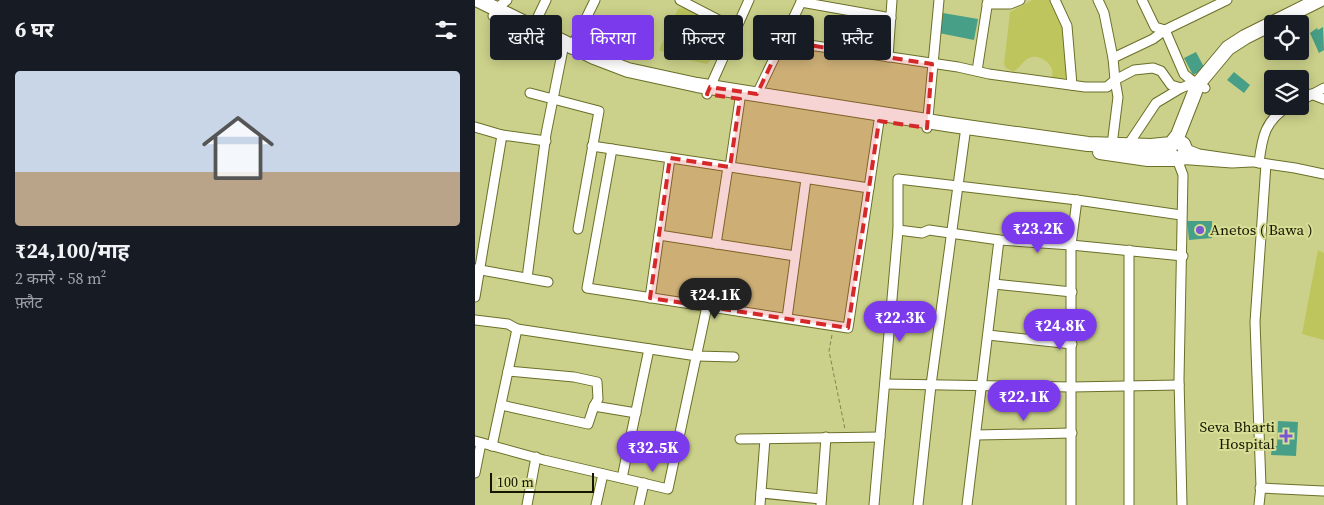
<!DOCTYPE html>
<html lang="hi">
<meta charset="utf-8">
<style>
body{margin:0;font-family:"Source Serif 4","Noto Sans Devanagari",serif;background:#242831;color:#f1f3f6;height:100vh;display:flex;flex-direction:column;font-size:19px;white-space:nowrap}
*{box-sizing:border-box;margin:0}
p{font-size:16px;color:#9ea1a6}
.icon{flex:none;width:28px;height:28px;fill:none;stroke:currentColor;stroke-width:2;stroke-linecap:round;stroke-linejoin:round}
.map{position:relative;flex:1;overflow:hidden}
.side{display:flex;flex-direction:column;background:#171b24;width:475px}
.side>*{flex:none}
.guide{position:absolute;left:15px;top:15px;width:475px;height:45px;display:flex;gap:10px}
.buttons{position:absolute;left:789px;top:15px;display:grid;gap:10px}
.buttons a{display:grid;place-items:center;width:45px;height:45px;border-radius:5px;background:#171b24;box-shadow:0 2px 12px #0003;font-size:25px}
.scale{position:absolute;left:15px;bottom:12px;width:104px;box-sizing:border-box;padding-left:5px;border:2px solid #151600;border-top:0;font-size:14px;line-height:18px;white-space:nowrap;color:#151600;-webkit-text-stroke:4px #d8de96;paint-order:stroke}
.price{position:absolute;translate:-50% -42px;padding:0 11px;border-radius:18px;background:#7c3aed;color:#fff;font-size:16px;line-height:32px;filter:drop-shadow(0 1px 2px #0008)}
.price::after{content:'';position:absolute;left:50%;top:30px;width:15px;height:11px;margin-left:-8px;background:inherit;clip-path:polygon(0 0,100% 0,50% 100%)}
.price.active{background:#222;color:#fff}
ul{padding:0;list-style:none}
li{display:grid;align-content:center;gap:10px;height:265px;padding:0 15px}
li span{display:grid;place-items:center;height:155px;border-radius:5px;color:#555}
li>.icon{margin-inline-start:auto}
span .icon{width:90px;height:90px;fill:#fffc;stroke-width:1}
li b{font-size:21px}
h2{display:flex;justify-content:space-between;align-items:center;height:60px;padding:0 15px;font-size:21px}
.tag{padding:0 18px;border-radius:5px;background:#171b24;box-shadow:0 2px 12px #0003;font-size:18px;line-height:45px}
.tag.active{background:#7c3aed;color:#fff}
main{display:flex;flex:1;min-height:0}
.map>svg:first-child{display:block}
.green{fill:#bec55d}
.building{fill:#479f87}
.lines{fill:none;stroke-linecap:round;stroke-linejoin:round}
.minor-casing{stroke:#6b6f28;stroke-width:11}
.highway-casing{stroke:#6b6f28;stroke-width:16}
.path{stroke:#818452;stroke-width:1;stroke-dasharray:4 2.5;stroke-linecap:butt}
.minor{stroke:#fff;stroke-width:9}
.highway{stroke:#fff;stroke-width:14}
.marked{fill:#d62828;fill-opacity:0.2;stroke:#d62828;stroke-width:4;stroke-dasharray:10 6;stroke-linejoin:round}
.poi-dot{fill:#7a58d2;stroke:#d8de96;stroke-width:2}
.labels{text-anchor:middle;stroke-width:4;stroke-linejoin:round;paint-order:stroke}
.poi-label{font-size:15px;fill:#151600;stroke:#d8de96;text-anchor:start}
</style>
<main>
<section class="side">
<h2>6 घर<svg class="icon" aria-label="filters" viewBox="0 0 24 24"><path d="M4 7h16M4 17h16"/><circle cx="9" cy="7" r="2"/><circle cx="15" cy="17" r="2"/></svg></h2>
<ul>
<li><span style="background:linear-gradient(#c9d6e8 65%,#b9a48a 0)"><svg class="icon" aria-label="home" viewBox="0 0 24 24"><path d="M3 11l9-7 9 7M6 9v11h12V9"/></svg></span><div><b>₹24,100/माह</b><p>2 कमरे · 58 m²</p><p>फ़्लैट</p></div></li>
</ul>
</section>
<div class="map">
<svg width="849" height="505" viewBox="0 0 849 505">
<rect width="100%" height="100%" fill="#cbd18a"/>
<g class="green">
<path d="M 557,0 L 576,0 L 590,22 L 592,74 L 590,78 L 583,79 L 577,78 C 577,75 578,72 577,70 C 575,61 562,54 554,58 C 548,61 544,68 539,72 L 531,68 L 529,64 L 535,12 Z"/>
<path d="M 210,8 L 252,28 C 248,43 242,53 232,64 L 200,57 L 184,50 L 203,9 Z"/>
<path d="M 843,250 L 849,253 L 849,340 L 827,334 Z"/>
</g>
<g class="building">
<path d="M 468,13 L 503,19 L 499,40 L 464,33 Z"/>
<path d="M 848,27 L 849,50 L 844,53 L 835,33 L 842,28 L 843,30 Z"/>
<path d="M 721,52 L 730,69 L 718,75 L 709,58 Z"/>
<path d="M 759,72 L 775,85 L 769,93 L 752,80 Z"/>
<path d="M 712,221 L 737,221 L 737,238 L 714,240 Z"/>
<path d="M 803,421 L 823,422 L 821,456 L 796,455 L 797,446 L 802,446 Z"/>
</g>
<g class="lines">
<defs>
<g id="minor">
<path d="M 205,0 L 261,29"/>
<path d="M 580,0 L 592,26 L 597,85"/>
<path d="M 623,0 L 629,13 L 638,58"/>
<path d="M 667,0 L 680,27 L 690,30 L 709,74 L 715,79 L 730,88"/>
<path d="M 326,2 L 416,18"/>
<path d="M 512,4 L 535,4 L 545,0"/>
<path d="M 18,16 L 21,9 L 32,0"/>
<path d="M 58,27 L 71,0"/>
<path d="M 307,41 L 483,67 L 514,74 L 610,87 L 632,87 L 640,80 L 638,58 L 678,39 L 690,30 L 752,0"/>
<path d="M 96,49 L 120,0"/>
<path d="M 413,57 L 417,0"/>
<path d="M 502,71 L 513,0"/>
<path d="M 55,93 L 124,111 L 103,229"/>
<path d="M 232,94 L 274,0"/>
<path d="M 282,94 L 327,0"/>
<path d="M 836,94 L 849,99"/>
<path d="M 825,101 L 849,88"/>
<path d="M 0,127 L 27,135"/>
<path d="M 452,128 L 464,0"/>
<path d="M 637,145 L 643,97 L 640,80 L 659,70 L 678,68 L 686,71 L 696,85 L 706,88 L 716,84 L 723,84"/>
<path d="M 653,145 L 681,103 L 706,88"/>
<path d="M 117,146 L 394,188"/>
<path d="M 710,147 L 714,150 L 724,154 L 820,168 L 849,174"/>
<path d="M 137,149 L 112,288 L 373,328 L 404,121"/>
<path d="M 784,163 C 787,137 790,120 814,106"/>
<path d="M 255,167 L 265,99"/>
<path d="M 423,230 L 447,233 L 454,230 L 524,240 L 596,245 L 708,256"/>
<path d="M 184,235 L 320,256"/>
<path d="M 241,244 L 253,167"/>
<path d="M 654,250 L 654,505"/>
<path d="M 0,269 L 73,282"/>
<path d="M 52,278 L 71,134 L 88,49"/>
<path d="M 519,284 L 597,292"/>
<path d="M 0,297 L 27,135 L 71,141"/>
<path d="M 175,298 L 195,158"/>
<path d="M 312,318 L 331,179"/>
<path d="M 0,320 L 33,324 L 42,329"/>
<path d="M 513,335 L 597,344"/>
<path d="M 33,371 L 99,377 L 122,382 L 123,399 L 119,406"/>
<path d="M 410,384 L 597,387 L 704,385"/>
<path d="M 26,405 L 113,424 L 119,406 L 161,413"/>
<path d="M 501,435 L 597,433"/>
<path d="M 265,439 L 405,437"/>
<path d="M 0,441 L 69,460 L 193,489 L 232,306"/>
<path d="M 17,446 L 42,329 L 222,356 L 259,357"/>
<path d="M 0,473 L 6,443"/>
<path d="M 147,478 L 174,349"/>
<path d="M 785,488 L 848,491"/>
<path d="M 286,493 L 346,499"/>
<path d="M 52,505 L 61,457"/>
<path d="M 121,505 L 128,474"/>
<path d="M 164,505 L 169,483"/>
<path d="M 285,505 L 290,439"/>
<path d="M 346,505 L 351,437"/>
<path d="M 399,505 L 423,230 L 423,179 L 602,200 L 706,215"/>
<path d="M 443,505 L 456,385 L 490,134"/>
<path d="M 492,505 L 524,240"/>
<path d="M 596,505 L 596,245 L 602,200"/>
<path d="M 707,505 L 704,379 L 708,175 L 702,159 L 757,163 L 776,162"/>
<path d="M 784,505 L 786,486 L 780,322 L 791,164"/>
</g>
<g id="highway">
<path d="M 3,0 L 119,57 L 153,70 L 222,85 L 477,125 L 613,144 L 676,146 L 696,144 L 703,135 L 723,84 L 753,48 L 770,37 L 844,0"/>
<path d="M 625,152 L 673,159 L 702,159 L 707,158 L 711,151 L 708,144 L 704,142 L 696,144 L 694,148 L 695,155 L 702,159"/>
</g>
</defs>
<use href="#minor" class="minor-casing"/>
<use href="#highway" class="highway-casing"/>
<path class="path" d="M 357,335 L 354,351 L 370,429"/>
<use href="#minor" class="minor"/>
<use href="#highway" class="highway"/>
</g>
<path class="marked" d="M 307,41 L 457,64 L 452,128 L 404,121 L 373,328 L 175,298 L 195,158 L 255,167 L 265,99 L 232,94 L 235,87 L 282,94 Z"/>
<g class="poi-dot">
<circle cx="725" cy="230" r="5"/>
<path d="M808.5 428.5h5v5h5v5h-5v5h-5v-5h-5v-5h5z"/>
</g>
<g class="labels">
<g class="poi-label">
<text x="735" y="235">Anetos ( Bawa )</text>
<text x="800" y="432" text-anchor="end">Seva Bharti<tspan x="800" dy="17">Hospital</tspan></text>
</g>
</g>
</svg>
<div class="buttons">
<a><svg class="icon" aria-label="locate" viewBox="0 0 24 24"><circle cx="12" cy="12" r="6"/><path d="M12 2v4M12 18v4M2 12h4M18 12h4"/></svg></a>
<a><svg class="icon" aria-label="layers" viewBox="0 0 24 24"><path d="M12 4l9 5-9 5-9-5zM3 14l9 5 9-5"/></svg></a>
</div>
<div class="scale">100 m</div>
<b class="price" style="left:563px;top:254px">₹23.2K</b>
<b class="price active" style="left:240px;top:320px">₹24.1K</b>
<b class="price" style="left:425px;top:343px">₹22.3K</b>
<b class="price" style="left:585px;top:351px">₹24.8K</b>
<b class="price" style="left:549px;top:422px">₹22.1K</b>
<b class="price" style="left:178px;top:473px">₹32.5K</b>
<div class="guide">
<a class="tag">खरीदें</a>
<a class="tag active">किराया</a>
<a class="tag">फ़िल्टर</a>
<a class="tag">नया</a>
<a class="tag">फ़्लैट</a>
</div>
</div>
</main>
